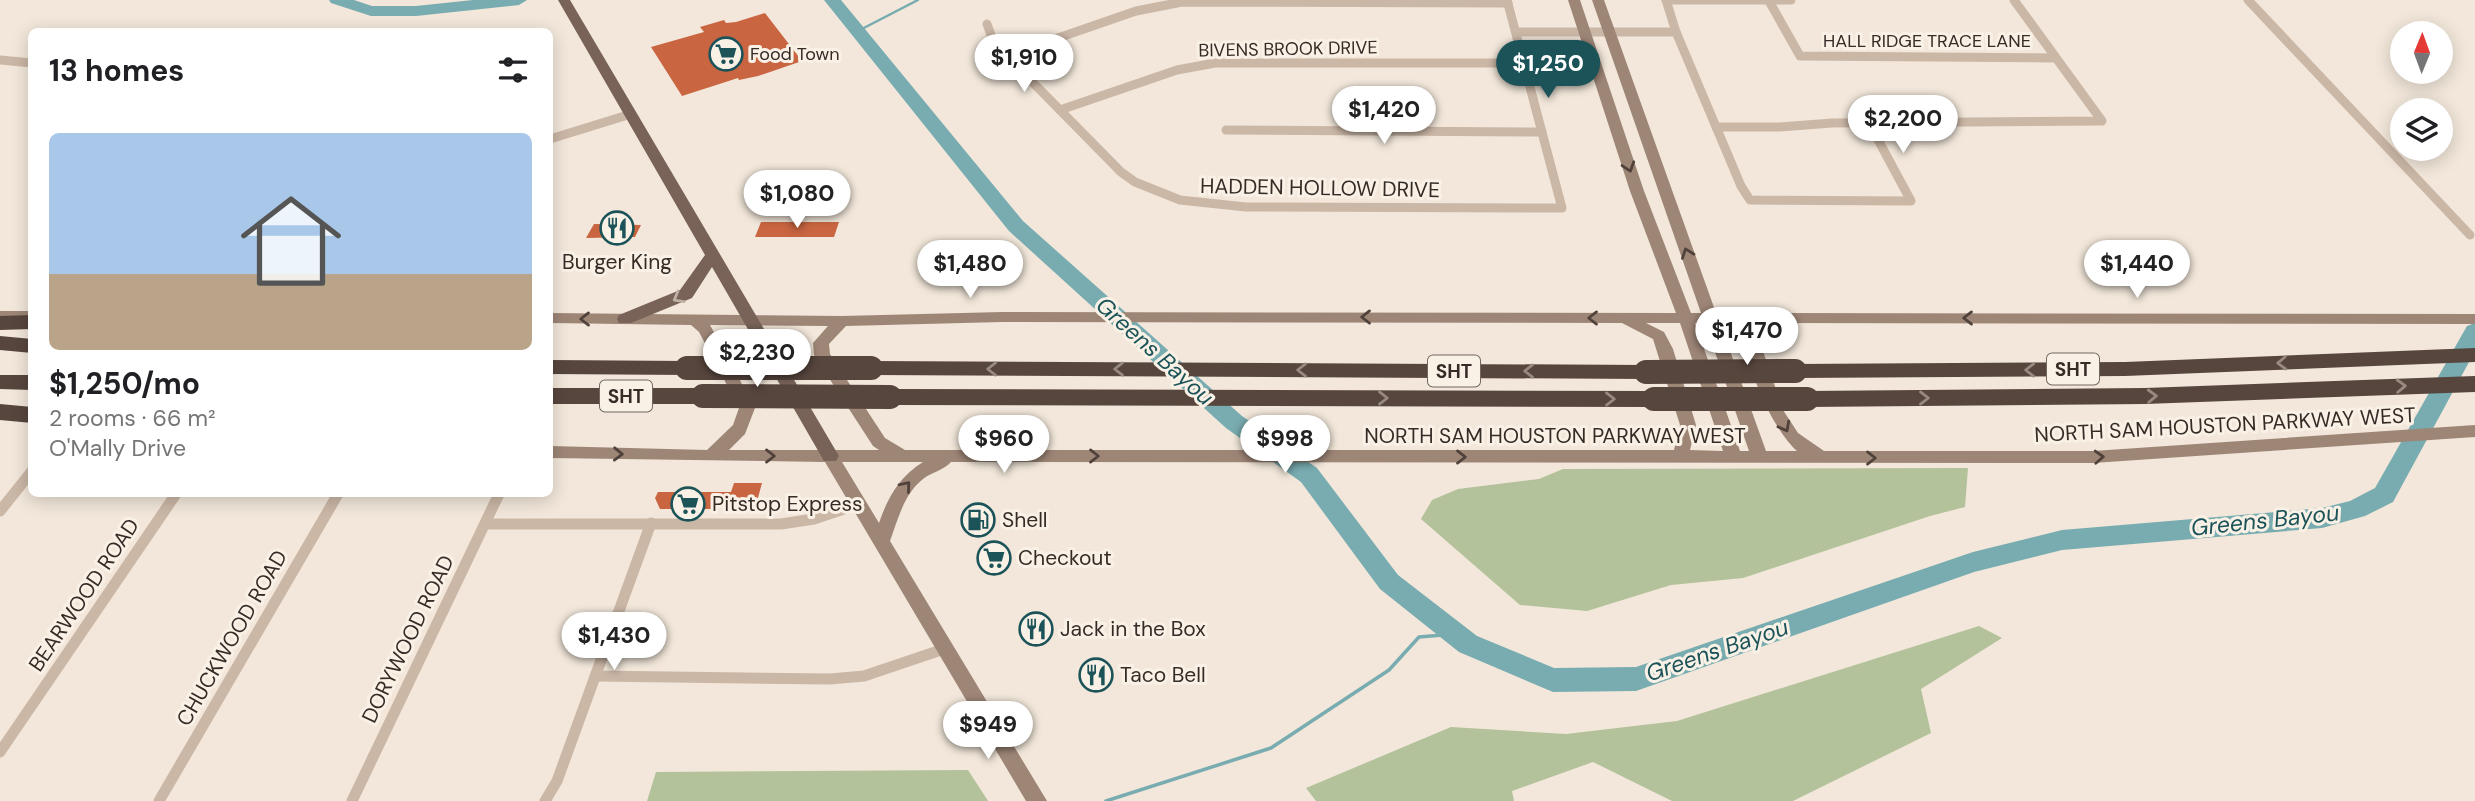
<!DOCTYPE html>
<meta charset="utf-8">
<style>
body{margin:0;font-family:"DM Sans",sans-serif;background:#f2f2f2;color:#202124;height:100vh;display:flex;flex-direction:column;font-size:26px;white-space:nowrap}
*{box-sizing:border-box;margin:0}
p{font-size:23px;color:#757577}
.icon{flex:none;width:38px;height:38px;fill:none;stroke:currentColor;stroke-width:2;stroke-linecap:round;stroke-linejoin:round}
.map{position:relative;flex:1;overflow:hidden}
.panel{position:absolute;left:28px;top:28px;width:525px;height:469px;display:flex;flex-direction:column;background:#fff;border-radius:10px;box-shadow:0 4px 18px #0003}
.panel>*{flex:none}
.needle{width:46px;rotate:1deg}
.tools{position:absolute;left:2390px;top:21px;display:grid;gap:14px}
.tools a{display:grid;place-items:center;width:63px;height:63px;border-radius:50%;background:#fff;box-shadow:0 4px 18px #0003;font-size:35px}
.price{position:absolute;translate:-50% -60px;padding:0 16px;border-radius:24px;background:#fff;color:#222;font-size:23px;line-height:46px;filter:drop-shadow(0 2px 4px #0008)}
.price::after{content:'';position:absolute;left:50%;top:42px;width:21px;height:16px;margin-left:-10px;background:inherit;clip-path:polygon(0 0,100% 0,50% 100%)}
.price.selected{background:#1b5359;color:#fff}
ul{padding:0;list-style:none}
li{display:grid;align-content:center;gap:14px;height:371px;padding:0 21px}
li span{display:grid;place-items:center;height:217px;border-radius:10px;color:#555}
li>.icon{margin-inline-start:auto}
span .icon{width:126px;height:126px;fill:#fffc;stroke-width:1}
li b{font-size:30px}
h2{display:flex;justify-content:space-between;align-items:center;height:84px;padding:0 21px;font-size:30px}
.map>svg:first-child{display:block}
.green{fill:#b3c29a}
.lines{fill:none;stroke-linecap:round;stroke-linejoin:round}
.stream-far1{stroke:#78acb0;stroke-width:2.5}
.stream{stroke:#78acb0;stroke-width:3.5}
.river{fill:#78acb0;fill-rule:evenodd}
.building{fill:#c96541}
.street-far1{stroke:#cbb7a6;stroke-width:9}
.street{stroke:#cbb7a6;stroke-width:11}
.secondary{fill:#9e8677;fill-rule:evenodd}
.primary{fill:#796358;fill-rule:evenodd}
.highway{fill:#57463e;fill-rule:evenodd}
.highway-bridge{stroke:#57463e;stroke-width:24}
.oneway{stroke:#50423b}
.oneway2{stroke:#c0b1a6}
.oneway3{stroke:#988a81}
.labels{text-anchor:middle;stroke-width:6;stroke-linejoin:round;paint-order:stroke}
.far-street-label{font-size:18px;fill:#362c27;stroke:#faf1e6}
.far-poi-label{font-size:18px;fill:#362c27;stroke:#faf1e6;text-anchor:start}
.shield{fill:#faf1e6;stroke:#716760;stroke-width:2}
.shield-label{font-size:19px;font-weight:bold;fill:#362c27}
.street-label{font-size:21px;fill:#362c27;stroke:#faf1e6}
.poi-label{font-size:21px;fill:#362c27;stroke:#faf1e6;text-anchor:start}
.water-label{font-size:23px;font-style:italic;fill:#1b5359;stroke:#faf1e6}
</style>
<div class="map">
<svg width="2475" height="801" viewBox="0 0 2475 801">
<rect width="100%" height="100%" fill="#f2e7da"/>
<g class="green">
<path d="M 1968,468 L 1965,507 L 1930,516 L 1743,578 L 1671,585 L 1587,611 L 1520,605 L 1421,519 L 1432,500 L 1458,489 L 1539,479 L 1563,469 Z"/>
<path d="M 1979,626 L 2002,638 L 1921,689 L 1931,733 L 1793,801 L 1672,801 L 1593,762 L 1512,791 L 1514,801 L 1316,801 L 1306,788 L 1451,727 L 1566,734 L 1677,721 Z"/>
<path d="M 968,770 L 988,801 L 647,801 L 656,772 Z"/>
</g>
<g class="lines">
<path class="stream-far1" d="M 858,31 L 918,0"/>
<path class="stream" d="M 1106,801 L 1271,748 L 1389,670 L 1419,637 L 1455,634"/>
<g class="river">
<path d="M 329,0 L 354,0 L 372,6 L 416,6 L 473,0 L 527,0 L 519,5 L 416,16 L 371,16 L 331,3 Z"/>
<path d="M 824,0 L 841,0 L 1023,221 L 1242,416 L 1317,468 L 1398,575 L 1477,636 L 1554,668 L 1636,667 L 1973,552 L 2062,530 L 2322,508 L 2350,501 L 2375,488 L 2467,326 L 2475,323 L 2475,351 L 2393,502 L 2365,516 L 2322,528 L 2062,550 L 1974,572 L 1636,691 L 1553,692 L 1459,652 L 1380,589 L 1301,482 L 1226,428 L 1009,231 Z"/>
</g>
</g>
<g class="building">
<path d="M 765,13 L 802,61 L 758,76 L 739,80 L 738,78 L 682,96 L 651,47 L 704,32 L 700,27 L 724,20 L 726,23 L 736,22 Z"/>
<path d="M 761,222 L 839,222 L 834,237 L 755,237 Z"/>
<path d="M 594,224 L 641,225 L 635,237 L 586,238 Z"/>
<path d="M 734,483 L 762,483 L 756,505 L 718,505 L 716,509 L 660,509 L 655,498 L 658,492 L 731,492 Z"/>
</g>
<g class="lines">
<g class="street-far1">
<path d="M 1666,0 L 1676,32 L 1741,186 L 1750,200 L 1911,201 L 1869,123"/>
<path d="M 1666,0 L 1791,0"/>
<path d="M 2248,0 L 2470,235"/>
<path d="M 1769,1 L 1800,56 L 2055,58"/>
<path d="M 987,24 L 994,43 L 1121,172 L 1135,182 L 1180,200 L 1246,207 L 1562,208 L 1507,0"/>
<path d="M 1516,32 L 1676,32"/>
<path d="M 1006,56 L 1136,11 L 1182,2 L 1508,3"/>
<path d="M 0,60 L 32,63"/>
<path d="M 1060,110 L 1177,70 L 1215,63 L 1523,63"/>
<path d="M 1716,127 L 1780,127 L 1832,123 L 2102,121 L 2014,0"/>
<path d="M 1226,130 L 1542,132"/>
<path d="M 550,139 L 631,114"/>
</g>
<g class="street">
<path d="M 0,511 L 32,471"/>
<path d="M 485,524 L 781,524 L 814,519 L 859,504"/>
<path d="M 595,676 L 830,679 L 864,676 L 944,649"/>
<path d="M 0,752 L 176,494"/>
<path d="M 159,801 L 338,494"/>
<path d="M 352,801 L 499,494"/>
<path d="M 545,801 L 557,781 L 651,523"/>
</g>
<g class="secondary">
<path d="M 1568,0 L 1580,0 L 1644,191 L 1691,313 L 1701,313 L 1592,0 L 1604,0 L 1716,313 L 2475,314 L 2475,324 L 1764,323 L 1760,335 L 1762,348 L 1783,410 L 1798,433 L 1824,451 L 2093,451 L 2475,425 L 2475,437 L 2093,463 L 951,462 C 944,470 932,472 923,479 C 904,494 898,519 890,541 L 1047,801 L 1026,801 L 825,462 L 550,458 L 550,446 L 707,450 L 733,425 L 739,408 L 699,332 L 691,325 L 550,323 L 550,313 L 842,316 L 1002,312 L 1676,313 L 1630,191 ZM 1002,322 L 1622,323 L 1653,339 L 1680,425 L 1674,450 L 905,450 L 885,438 L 830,354 L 829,344 L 846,326 ZM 1646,323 L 1680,323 L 1723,451 L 1690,450 L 1696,425 L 1673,349 L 1664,332 ZM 1695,323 L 1705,323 L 1749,451 L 1740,451 ZM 1720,323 L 1749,323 C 1737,354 1772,429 1797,451 L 1766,451 ZM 710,325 L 828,326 L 813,343 L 814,355 L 873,446 L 879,450 L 729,450 L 745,434 L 755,408 ZM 842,462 L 923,462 C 899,477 888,497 879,523 Z"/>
<rect x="0" y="311" width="32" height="10"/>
</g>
<path class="primary" d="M 558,0 L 570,0 L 836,451 L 839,456 L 836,461 L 824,461 L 712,267 L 692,298 L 631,323 L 619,323 L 617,319 L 619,315 L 680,290 L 705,255 Z"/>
<g class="highway">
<path d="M 32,315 L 32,329 L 0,330 L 0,316 Z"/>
<path d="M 0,336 L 32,339 L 32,353 L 0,350 Z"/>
<path d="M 2475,348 L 2475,362 L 2125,376 L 1795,378 L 1788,376 L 1785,371 L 1788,366 L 1795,364 L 2125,362 Z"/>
<path d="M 550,360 L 687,361 L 694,363 L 697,368 L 694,373 L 687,375 L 550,374 Z"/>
<path d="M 871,361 L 1646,365 L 1653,367 L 1656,372 L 1653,377 L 1646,379 L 871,375 L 864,373 L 861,368 L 864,363 Z"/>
<path d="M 0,375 L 32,375 L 32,390 L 0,389 Z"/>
<path d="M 2475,376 L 2475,392 L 2145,404 L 1807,407 L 1800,404 L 1797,399 L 1800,394 L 1807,391 L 2145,388 Z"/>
<path d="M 550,388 L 703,388 L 710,391 L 713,396 L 710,401 L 703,404 L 550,404 Z"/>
<path d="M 890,389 L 1654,391 L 1661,394 L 1664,399 L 1661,404 L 1654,407 L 890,405 L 883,402 L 880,397 L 883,392 Z"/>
<path d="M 0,404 L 32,407 L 32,423 L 0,420 Z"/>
</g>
<g class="highway-bridge">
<path d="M 687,368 L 871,368"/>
<path d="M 1646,372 L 1795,371"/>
<path d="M 703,396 L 890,397"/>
<path d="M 1654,399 L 1807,399"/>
</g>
</g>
<defs><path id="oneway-chevron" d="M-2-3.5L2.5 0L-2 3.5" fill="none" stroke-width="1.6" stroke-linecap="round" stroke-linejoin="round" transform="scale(1.75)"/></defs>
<g class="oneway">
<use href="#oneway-chevron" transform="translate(1629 167) rotate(72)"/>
<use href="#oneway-chevron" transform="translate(1687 253) rotate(-110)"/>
<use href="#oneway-chevron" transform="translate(1366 317) rotate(-180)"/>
<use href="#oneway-chevron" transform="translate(1593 318) rotate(-180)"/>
<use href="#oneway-chevron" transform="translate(1968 318) rotate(-180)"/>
<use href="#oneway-chevron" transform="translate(585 319) rotate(-180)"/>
<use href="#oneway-chevron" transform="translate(1785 427) rotate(62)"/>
<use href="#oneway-chevron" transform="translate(618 454) rotate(1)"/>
<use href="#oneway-chevron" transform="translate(770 456)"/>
<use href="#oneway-chevron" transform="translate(1094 456)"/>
<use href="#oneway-chevron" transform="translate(1461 457)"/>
<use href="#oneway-chevron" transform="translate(2099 457) rotate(-3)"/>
<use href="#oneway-chevron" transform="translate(1871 458)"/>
<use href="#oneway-chevron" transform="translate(906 486) rotate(-50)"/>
</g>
<use class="oneway2" href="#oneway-chevron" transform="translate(678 298) rotate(150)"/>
<g class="oneway3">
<use href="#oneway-chevron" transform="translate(2282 363) rotate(178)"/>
<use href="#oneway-chevron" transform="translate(992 369) rotate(-180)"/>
<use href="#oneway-chevron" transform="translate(1119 369) rotate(-180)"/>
<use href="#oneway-chevron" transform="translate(1302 370) rotate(-180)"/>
<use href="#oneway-chevron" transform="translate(2030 370) rotate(180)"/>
<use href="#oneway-chevron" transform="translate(1529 371) rotate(-180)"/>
<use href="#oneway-chevron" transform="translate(2401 386) rotate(-2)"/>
<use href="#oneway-chevron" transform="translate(2152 396) rotate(-2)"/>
<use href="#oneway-chevron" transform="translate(1383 398)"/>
<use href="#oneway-chevron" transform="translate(1924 398)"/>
<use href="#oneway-chevron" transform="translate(1610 399)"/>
</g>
<defs>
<symbol id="supermarket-ring" viewBox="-11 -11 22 22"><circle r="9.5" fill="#faf1e6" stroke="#1b5359" stroke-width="1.5"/><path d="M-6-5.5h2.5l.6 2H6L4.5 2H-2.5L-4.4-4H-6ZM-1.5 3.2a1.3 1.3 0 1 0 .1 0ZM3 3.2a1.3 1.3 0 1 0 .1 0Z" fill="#1b5359"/></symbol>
<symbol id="restaurant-ring" viewBox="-11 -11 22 22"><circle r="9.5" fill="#faf1e6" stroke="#1b5359" stroke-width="1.5"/><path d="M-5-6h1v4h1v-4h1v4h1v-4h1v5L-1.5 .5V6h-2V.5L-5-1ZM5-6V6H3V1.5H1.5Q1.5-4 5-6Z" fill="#1b5359"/></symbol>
<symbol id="fuel-ring" viewBox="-11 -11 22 22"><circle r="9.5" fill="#faf1e6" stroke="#1b5359" stroke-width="1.5"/><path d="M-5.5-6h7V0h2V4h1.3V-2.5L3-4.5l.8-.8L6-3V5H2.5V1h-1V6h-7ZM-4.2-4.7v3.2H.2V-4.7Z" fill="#1b5359"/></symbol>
</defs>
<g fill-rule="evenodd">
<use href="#supermarket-ring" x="707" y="35" width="38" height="38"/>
<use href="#restaurant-ring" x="598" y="209" width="38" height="38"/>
<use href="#supermarket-ring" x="669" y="485" width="38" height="38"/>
<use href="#fuel-ring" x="959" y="501" width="38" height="38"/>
<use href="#supermarket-ring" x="975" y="539" width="38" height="38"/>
<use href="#restaurant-ring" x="1017" y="610" width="38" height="38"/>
<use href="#restaurant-ring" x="1077" y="656" width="38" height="38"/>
</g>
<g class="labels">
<g class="far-street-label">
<text x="1927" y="47">HALL RIDGE TRACE LANE</text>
<text transform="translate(1288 49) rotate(-1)" y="6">BIVENS BROOK DRIVE</text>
</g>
<g class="far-poi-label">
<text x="750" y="60">Food Town</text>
</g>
<g class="shield">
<rect x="2047" y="353.5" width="52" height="31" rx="5"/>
<rect x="1428" y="355.5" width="52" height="31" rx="5"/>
<rect x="600" y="380.5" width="52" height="31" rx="5"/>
</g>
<g class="shield-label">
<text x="2073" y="376">SHT</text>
<text x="1454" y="378">SHT</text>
<text x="626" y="403">SHT</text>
</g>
<g class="street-label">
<text transform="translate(1320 188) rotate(1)" y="7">HADDEN HOLLOW DRIVE</text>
<text transform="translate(2225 425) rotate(-3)" y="7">NORTH SAM HOUSTON PARKWAY WEST</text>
<text x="1555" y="443">NORTH SAM HOUSTON PARKWAY WEST</text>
<text transform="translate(84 595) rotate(-56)" y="7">BEARWOOD ROAD</text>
<text transform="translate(232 638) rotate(-60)" y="7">CHUCKWOOD ROAD</text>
<text transform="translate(408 639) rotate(-64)" y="7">DORYWOOD ROAD</text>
</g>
<g class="poi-label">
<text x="617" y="269" text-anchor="middle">Burger King</text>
<text x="712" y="511">Pitstop Express</text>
<text x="1002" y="527">Shell</text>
<text x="1018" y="565">Checkout</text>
<text x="1060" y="636">Jack in the Box</text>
<text x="1120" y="682">Taco Bell</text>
</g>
<g class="water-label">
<text transform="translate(1155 351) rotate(42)" y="8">Greens Bayou</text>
<text transform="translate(2265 520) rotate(-6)" y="8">Greens Bayou</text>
<text transform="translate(1717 650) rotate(-19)" y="8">Greens Bayou</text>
</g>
</g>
</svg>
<div class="tools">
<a><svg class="needle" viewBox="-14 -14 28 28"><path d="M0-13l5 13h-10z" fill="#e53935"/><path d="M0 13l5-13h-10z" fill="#757577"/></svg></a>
<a><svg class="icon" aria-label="layers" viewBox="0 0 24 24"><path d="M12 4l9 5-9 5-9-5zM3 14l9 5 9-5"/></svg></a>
</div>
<b class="price" style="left:1024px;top:94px">$1,910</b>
<b class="price selected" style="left:1548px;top:100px">$1,250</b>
<b class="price" style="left:1384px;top:146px">$1,420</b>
<b class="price" style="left:1903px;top:155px">$2,200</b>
<b class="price" style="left:797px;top:230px">$1,080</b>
<b class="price" style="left:970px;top:300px">$1,480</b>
<b class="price" style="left:2137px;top:300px">$1,440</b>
<b class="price" style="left:1747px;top:367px">$1,470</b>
<b class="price" style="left:757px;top:389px">$2,230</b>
<b class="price" style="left:1004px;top:475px">$960</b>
<b class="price" style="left:1285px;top:475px">$998</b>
<b class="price" style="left:614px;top:672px">$1,430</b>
<b class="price" style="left:988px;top:761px">$949</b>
<section class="panel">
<h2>13 homes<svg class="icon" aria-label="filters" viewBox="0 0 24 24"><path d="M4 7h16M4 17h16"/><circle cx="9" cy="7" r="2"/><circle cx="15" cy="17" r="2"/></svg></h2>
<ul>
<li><span style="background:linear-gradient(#a9c7e8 65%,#b9a48a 0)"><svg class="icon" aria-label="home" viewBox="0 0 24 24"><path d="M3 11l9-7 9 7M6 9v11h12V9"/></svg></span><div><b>$1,250/mo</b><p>2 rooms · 66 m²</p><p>O'Mally Drive</p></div></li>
</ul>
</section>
</div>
